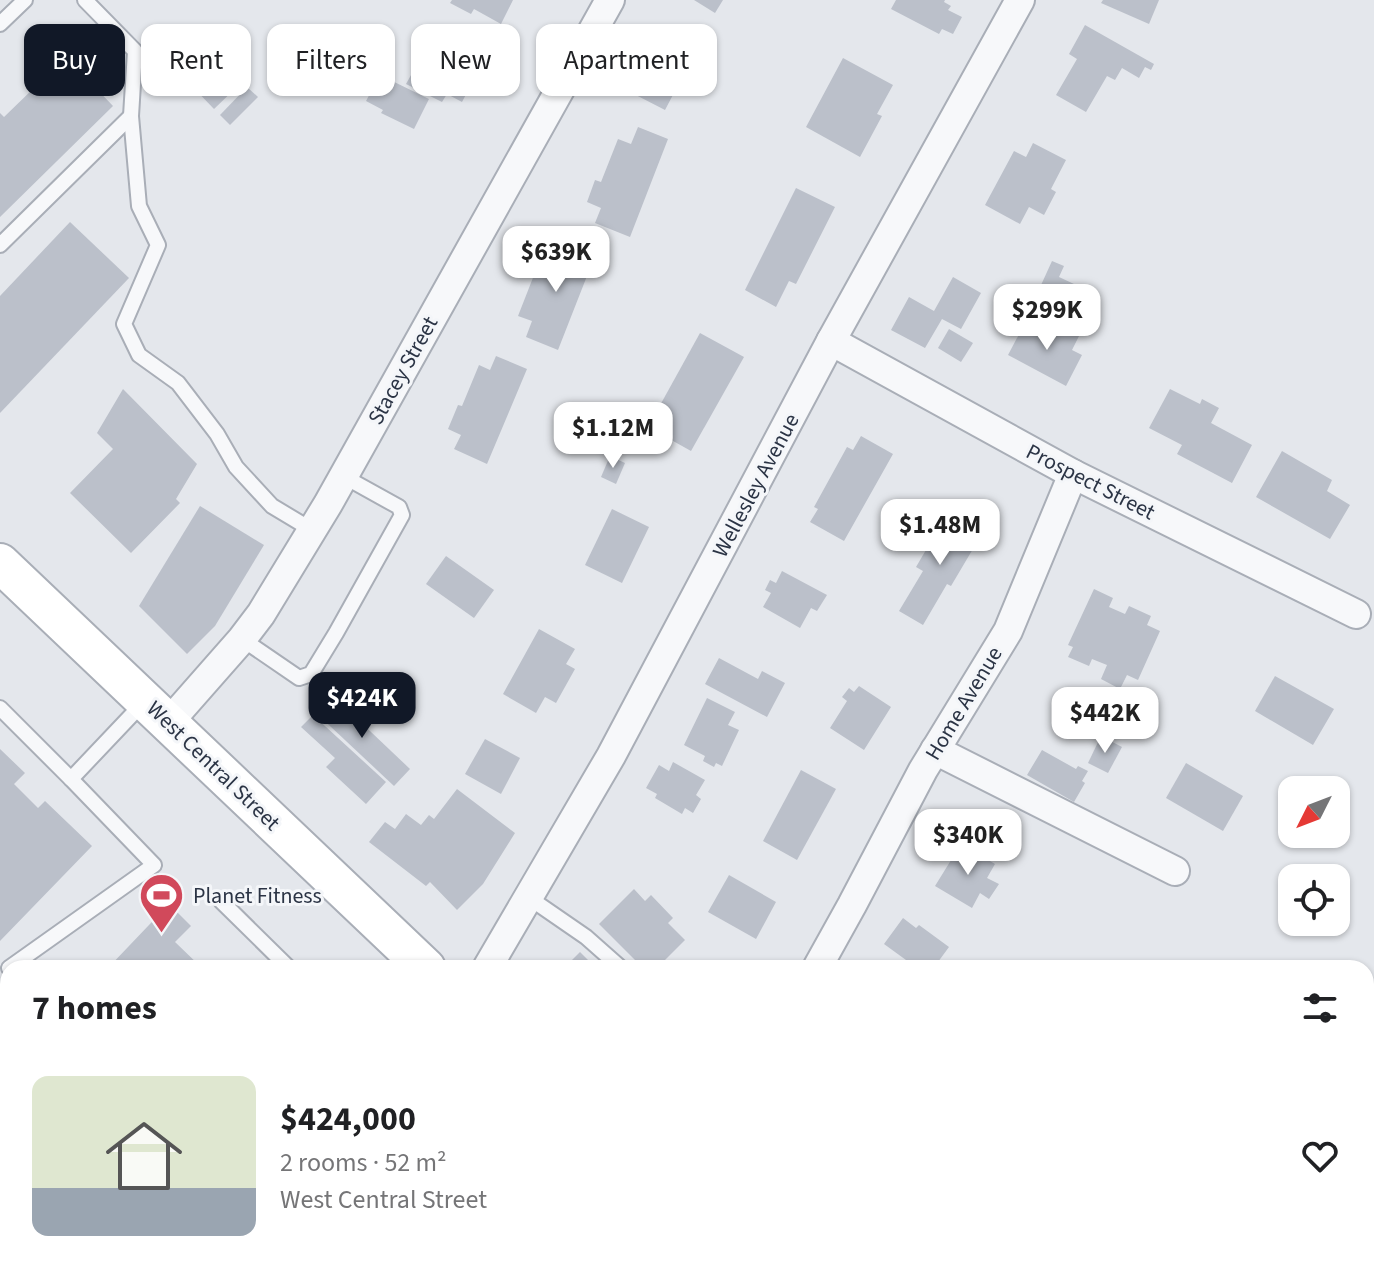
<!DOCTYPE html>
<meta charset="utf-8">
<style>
body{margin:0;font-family:"Source Sans 3",sans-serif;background:#f6f6f6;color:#202124;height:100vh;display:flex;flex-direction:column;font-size:30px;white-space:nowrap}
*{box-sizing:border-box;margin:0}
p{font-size:26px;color:#757577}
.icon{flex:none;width:44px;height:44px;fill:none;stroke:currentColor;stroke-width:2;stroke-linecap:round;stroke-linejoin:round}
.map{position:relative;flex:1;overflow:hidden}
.side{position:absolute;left:0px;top:960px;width:1374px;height:312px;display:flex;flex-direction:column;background:#fff;border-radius:24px 24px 0 0;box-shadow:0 2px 6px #0004}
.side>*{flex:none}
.hud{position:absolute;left:24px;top:24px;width:800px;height:72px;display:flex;gap:16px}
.needle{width:52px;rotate:228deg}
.fabs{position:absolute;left:1278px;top:776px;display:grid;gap:16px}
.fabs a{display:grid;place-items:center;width:72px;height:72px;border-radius:16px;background:#fff;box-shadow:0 2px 6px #0004;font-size:40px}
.price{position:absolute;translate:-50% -68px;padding:0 18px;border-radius:16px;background:#fff;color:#222;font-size:26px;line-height:52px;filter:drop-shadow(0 2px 4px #0008)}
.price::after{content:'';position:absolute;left:50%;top:48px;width:24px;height:18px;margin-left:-12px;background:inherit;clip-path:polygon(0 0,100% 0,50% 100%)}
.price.selected{background:#111827;color:#fff}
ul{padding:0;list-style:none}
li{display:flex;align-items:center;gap:24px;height:200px;padding:0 32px}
li span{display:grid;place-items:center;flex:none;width:224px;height:160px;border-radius:16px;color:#555}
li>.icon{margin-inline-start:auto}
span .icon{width:96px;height:96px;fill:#fffc;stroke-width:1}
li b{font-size:34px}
h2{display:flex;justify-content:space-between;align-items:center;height:96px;padding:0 32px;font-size:34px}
.chip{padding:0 28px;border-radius:16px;background:#fff;box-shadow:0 2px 6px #0004;font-size:28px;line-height:72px}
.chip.selected{background:#111827;color:#fff}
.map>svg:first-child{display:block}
.building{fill:#bbc0ca}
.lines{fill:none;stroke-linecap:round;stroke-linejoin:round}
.service-casing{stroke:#a9aeb7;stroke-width:18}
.minor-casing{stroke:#a9aeb7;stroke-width:32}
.secondary-casing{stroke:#a9aeb7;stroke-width:42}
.service{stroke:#f7f8fa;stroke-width:14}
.minor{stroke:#f7f8fa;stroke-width:28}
.secondary{stroke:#fff;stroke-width:38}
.labels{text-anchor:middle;stroke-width:6;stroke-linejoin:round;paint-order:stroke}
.street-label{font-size:22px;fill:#2b3445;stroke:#f4f6f9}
.poi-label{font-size:22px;fill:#2b3445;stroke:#f4f6f9;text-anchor:start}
</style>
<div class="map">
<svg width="1374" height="1272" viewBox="0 0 1374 1272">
<rect width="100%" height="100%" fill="#e4e7ec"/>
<g class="building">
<path d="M 452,0 L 513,0 L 501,24 L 474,9 L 471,14 L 450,3 Z"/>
<path d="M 694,0 L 723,0 L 715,13 Z"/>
<path d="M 896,0 L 945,0 L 944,2 L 951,6 L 948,10 L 962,17 L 953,34 L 942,29 L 939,34 L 891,9 Z"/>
<path d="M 1103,0 L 1159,0 L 1149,24 L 1101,3 Z"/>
<path d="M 1085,25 L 1154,64 L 1151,70 L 1145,67 L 1139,78 L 1122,68 L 1115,80 L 1107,76 L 1086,112 L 1056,95 L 1077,59 L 1069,54 Z"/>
<path d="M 661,33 L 717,62 L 706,81 L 686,70 L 665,110 L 630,92 Z"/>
<path d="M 191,35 L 240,84 L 214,109 L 166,59 Z"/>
<path d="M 439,39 L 483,62 L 462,102 L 447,94 L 442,102 L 406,84 L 420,59 L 435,67 L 441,54 L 433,50 Z"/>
<path d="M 66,57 L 113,106 L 0,217 L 0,113 L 4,117 Z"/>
<path d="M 843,58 L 893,85 L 877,114 L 882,116 L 860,157 L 806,127 Z"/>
<path d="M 380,75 L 429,99 L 414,129 L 381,113 L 383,110 L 366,101 Z"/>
<path d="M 247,87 L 258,97 L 230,125 L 220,115 Z"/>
<path d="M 638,127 L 668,139 L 630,237 L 595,223 L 601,208 L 587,202 L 595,180 L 601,182 L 618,139 L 631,144 Z"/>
<path d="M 1033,143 L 1066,160 L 1051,189 L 1056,192 L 1044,215 L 1029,207 L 1020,224 L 985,205 L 1014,151 L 1026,157 Z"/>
<path d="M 796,188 L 835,207 L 796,284 L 789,281 L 776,307 L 745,290 Z"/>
<path d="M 70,222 L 129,278 L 0,413 L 0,296 Z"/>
<path d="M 566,241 L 596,253 L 558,350 L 526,337 L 532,321 L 518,316 L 536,270 L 540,272 L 548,253 L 560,257 Z"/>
<path d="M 1052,261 L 1064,266 L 1059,277 L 1074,284 L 1058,319 L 1031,307 Z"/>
<path d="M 953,277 L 981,293 L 961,329 L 942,319 L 925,348 L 891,330 L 909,297 L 934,311 Z"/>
<path d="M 1026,321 L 1054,336 L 1059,325 L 1079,336 L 1072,350 L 1082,355 L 1066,386 L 1008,355 Z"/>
<path d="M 949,329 L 973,343 L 961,362 L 938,348 Z"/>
<path d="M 700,333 L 744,357 L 691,451 L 648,427 Z"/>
<path d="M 496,356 L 527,369 L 487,464 L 454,449 L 461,435 L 448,429 L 458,405 L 462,406 L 479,365 L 490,370 Z"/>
<path d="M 123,389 L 197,464 L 176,499 L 180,503 L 131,553 L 70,493 L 113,449 L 97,433 Z"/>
<path d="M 1170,389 L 1200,404 L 1202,399 L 1219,408 L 1211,423 L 1252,445 L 1232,483 L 1177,454 L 1182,445 L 1149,428 Z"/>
<path d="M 861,436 L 893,454 L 844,541 L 810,522 L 818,509 L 814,507 L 847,447 L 853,450 Z"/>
<path d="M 1282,451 L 1332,480 L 1327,491 L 1350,505 L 1330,539 L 1256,497 Z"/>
<path d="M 610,456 L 625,463 L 616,484 L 601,477 Z"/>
<path d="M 200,506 L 264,545 L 215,626 L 187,654 L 139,606 Z"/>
<path d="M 612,509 L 649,527 L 622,583 L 585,565 Z"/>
<path d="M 947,514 L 965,526 L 968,522 L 978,527 L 974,534 L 980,537 L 951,586 L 947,584 L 923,625 L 899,611 L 923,571 L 916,567 Z"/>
<path d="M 446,556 L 494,590 L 474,618 L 426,584 Z"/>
<path d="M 782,571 L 827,595 L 817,611 L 811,608 L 800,628 L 763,607 L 771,593 L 765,590 L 770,580 L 776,583 Z"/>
<path d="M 1094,589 L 1113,598 L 1109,607 L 1125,614 L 1129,606 L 1151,616 L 1147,625 L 1160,631 L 1138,680 L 1127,675 L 1120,689 L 1101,679 L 1107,665 L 1092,659 L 1089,666 L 1068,657 L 1073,647 L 1068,645 Z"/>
<path d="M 539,629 L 575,649 L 566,664 L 575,669 L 556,703 L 545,697 L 536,713 L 503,694 Z"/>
<path d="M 719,658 L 758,679 L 762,671 L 785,683 L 767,717 L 705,684 Z"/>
<path d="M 1275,676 L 1334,709 L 1313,745 L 1255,711 Z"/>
<path d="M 859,686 L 891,707 L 864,750 L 830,728 L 847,701 L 842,697 L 849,688 L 854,692 Z"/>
<path d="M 331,694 L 410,769 L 394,786 L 314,711 Z"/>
<path d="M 707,698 L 735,712 L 728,725 L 739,730 L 722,766 L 716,763 L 714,767 L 703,761 L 705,756 L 684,745 Z"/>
<path d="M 313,715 L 386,782 L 366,804 L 326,767 L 335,758 L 301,727 Z"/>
<path d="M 1101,736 L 1122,747 L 1108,773 L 1088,763 Z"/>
<path d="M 485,739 L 520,758 L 501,794 L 465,774 Z"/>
<path d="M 0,749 L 25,773 L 14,784 L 38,808 L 45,801 L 92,846 L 0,941 Z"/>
<path d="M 1042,750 L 1076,769 L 1078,766 L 1088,771 L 1082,781 L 1085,783 L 1074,802 L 1027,775 Z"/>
<path d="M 673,762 L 705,780 L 696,795 L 701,799 L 693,813 L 685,808 L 682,814 L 655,798 L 657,794 L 646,788 L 659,765 L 669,771 Z"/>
<path d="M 1186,763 L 1243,796 L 1223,831 L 1166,798 Z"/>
<path d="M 801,770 L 836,789 L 797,860 L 763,841 Z"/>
<path d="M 457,789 L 515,833 L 483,884 L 457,910 L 430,882 L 426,886 L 369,842 L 385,822 L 395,829 L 406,814 L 421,825 L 429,815 L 434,819 Z"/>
<path d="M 961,844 L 995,864 L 987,878 L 999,884 L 989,899 L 980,893 L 972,908 L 935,886 Z"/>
<path d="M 729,875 L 776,902 L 756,939 L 708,912 Z"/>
<path d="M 634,889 L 645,901 L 651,895 L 673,918 L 668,923 L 685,940 L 657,968 L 643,968 L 599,924 Z"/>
<path d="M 169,904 L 191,926 L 175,942 L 202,968 L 108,968 Z"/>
<path d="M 903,918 L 916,928 L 919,925 L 949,947 L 935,966 L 938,968 L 917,968 L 884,944 Z"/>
<path d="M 580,952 L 596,968 L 564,968 Z"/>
<path d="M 8,1034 L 8,1105 L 0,1098 L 0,1076 L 7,1069 L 0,1062 L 0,1042 Z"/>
<path d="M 429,1264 L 571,1264 L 564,1272 L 421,1272 Z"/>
</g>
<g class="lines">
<defs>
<g id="service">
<path d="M 85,0 L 135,51 L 131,116 L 139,206 L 158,245 L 124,324 L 139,355 L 178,383 L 217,434 L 236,467 L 272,506 L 312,530"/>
<path d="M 0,24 L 25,0"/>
<path d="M 0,245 L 131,116"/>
<path d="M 242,639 L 299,678 L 311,674 L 336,633 L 402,515 L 399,507 L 343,476"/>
<path d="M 0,708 L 71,779"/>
<path d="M 528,897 L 586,937 L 621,968"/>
<path d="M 221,901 L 289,968"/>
<path d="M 9,968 L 154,865 L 71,779 L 144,702"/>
<path d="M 0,1173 L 8,1181"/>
<path d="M 95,1264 L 104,1272"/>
<path d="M 146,1272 L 154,1264"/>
<path d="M 251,1272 L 259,1264"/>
<path d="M 365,1272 L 373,1264"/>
<path d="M 699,1272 L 706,1264"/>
</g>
<g id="minor">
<path d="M 831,341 L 1073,474 L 1356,614"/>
<path d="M 169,722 L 242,639 L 261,614 L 328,504 L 610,0"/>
<path d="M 935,750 L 1175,871"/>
<path d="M 487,968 L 611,756 L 831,341 L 1020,0"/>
<path d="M 817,968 L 852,905 L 923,770 L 1008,631 L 1073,474"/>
</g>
<g id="secondary">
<path d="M 0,563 L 426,968"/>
<path d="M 738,1264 L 746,1272"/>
</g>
</defs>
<use href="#service" class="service-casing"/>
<use href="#minor" class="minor-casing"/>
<use href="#secondary" class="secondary-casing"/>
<use href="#service" class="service"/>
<use href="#minor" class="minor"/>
<use href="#secondary" class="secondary"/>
</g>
<defs>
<symbol id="stadium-pin" viewBox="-11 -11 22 30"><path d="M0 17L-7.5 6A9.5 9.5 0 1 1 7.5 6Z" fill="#d1495b" stroke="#f4f6f9"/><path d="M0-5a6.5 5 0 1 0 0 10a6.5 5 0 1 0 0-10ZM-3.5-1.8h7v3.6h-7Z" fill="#fff"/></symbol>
</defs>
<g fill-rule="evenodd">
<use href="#stadium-pin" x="136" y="870" width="51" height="69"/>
</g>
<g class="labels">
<g class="street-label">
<text transform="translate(402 370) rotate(-61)" y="8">Stacey Street</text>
<text transform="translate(1091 481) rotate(27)" y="8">Prospect Street</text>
<text transform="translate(755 485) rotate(-62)" y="8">Wellesley Avenue</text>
<text transform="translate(963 703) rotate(-59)" y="8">Home Avenue</text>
<text transform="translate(214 765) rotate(44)" y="8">West Central Street</text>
</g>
<g class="poi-label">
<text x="193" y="903">Planet Fitness</text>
</g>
</g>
</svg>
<div class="fabs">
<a><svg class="needle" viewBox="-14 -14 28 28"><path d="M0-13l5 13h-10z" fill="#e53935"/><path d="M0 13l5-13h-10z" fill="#757577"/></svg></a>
<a><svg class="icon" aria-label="locate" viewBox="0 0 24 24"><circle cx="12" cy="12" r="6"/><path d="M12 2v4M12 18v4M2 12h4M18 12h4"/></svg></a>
</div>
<b class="price" style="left:556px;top:294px">$639K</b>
<b class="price" style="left:1047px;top:352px">$299K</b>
<b class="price" style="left:613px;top:470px">$1.12M</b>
<b class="price" style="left:940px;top:567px">$1.48M</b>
<b class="price selected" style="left:362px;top:740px">$424K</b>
<b class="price" style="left:1105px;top:755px">$442K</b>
<b class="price" style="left:968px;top:877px">$340K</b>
<div class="hud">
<a class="chip selected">Buy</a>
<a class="chip">Rent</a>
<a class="chip">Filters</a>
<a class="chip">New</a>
<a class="chip">Apartment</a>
</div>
<section class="side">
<h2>7 homes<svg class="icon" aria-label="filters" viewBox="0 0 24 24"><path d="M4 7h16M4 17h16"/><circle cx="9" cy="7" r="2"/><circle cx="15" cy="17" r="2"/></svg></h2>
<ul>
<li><span style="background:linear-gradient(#dfe7d0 70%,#9aa5b1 0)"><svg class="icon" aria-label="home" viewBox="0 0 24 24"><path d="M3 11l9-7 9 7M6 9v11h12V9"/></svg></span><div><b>$424,000</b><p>2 rooms · 52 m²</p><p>West Central Street</p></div><svg class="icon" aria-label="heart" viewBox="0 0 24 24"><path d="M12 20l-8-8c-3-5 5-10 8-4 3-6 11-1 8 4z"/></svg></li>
</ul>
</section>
</div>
